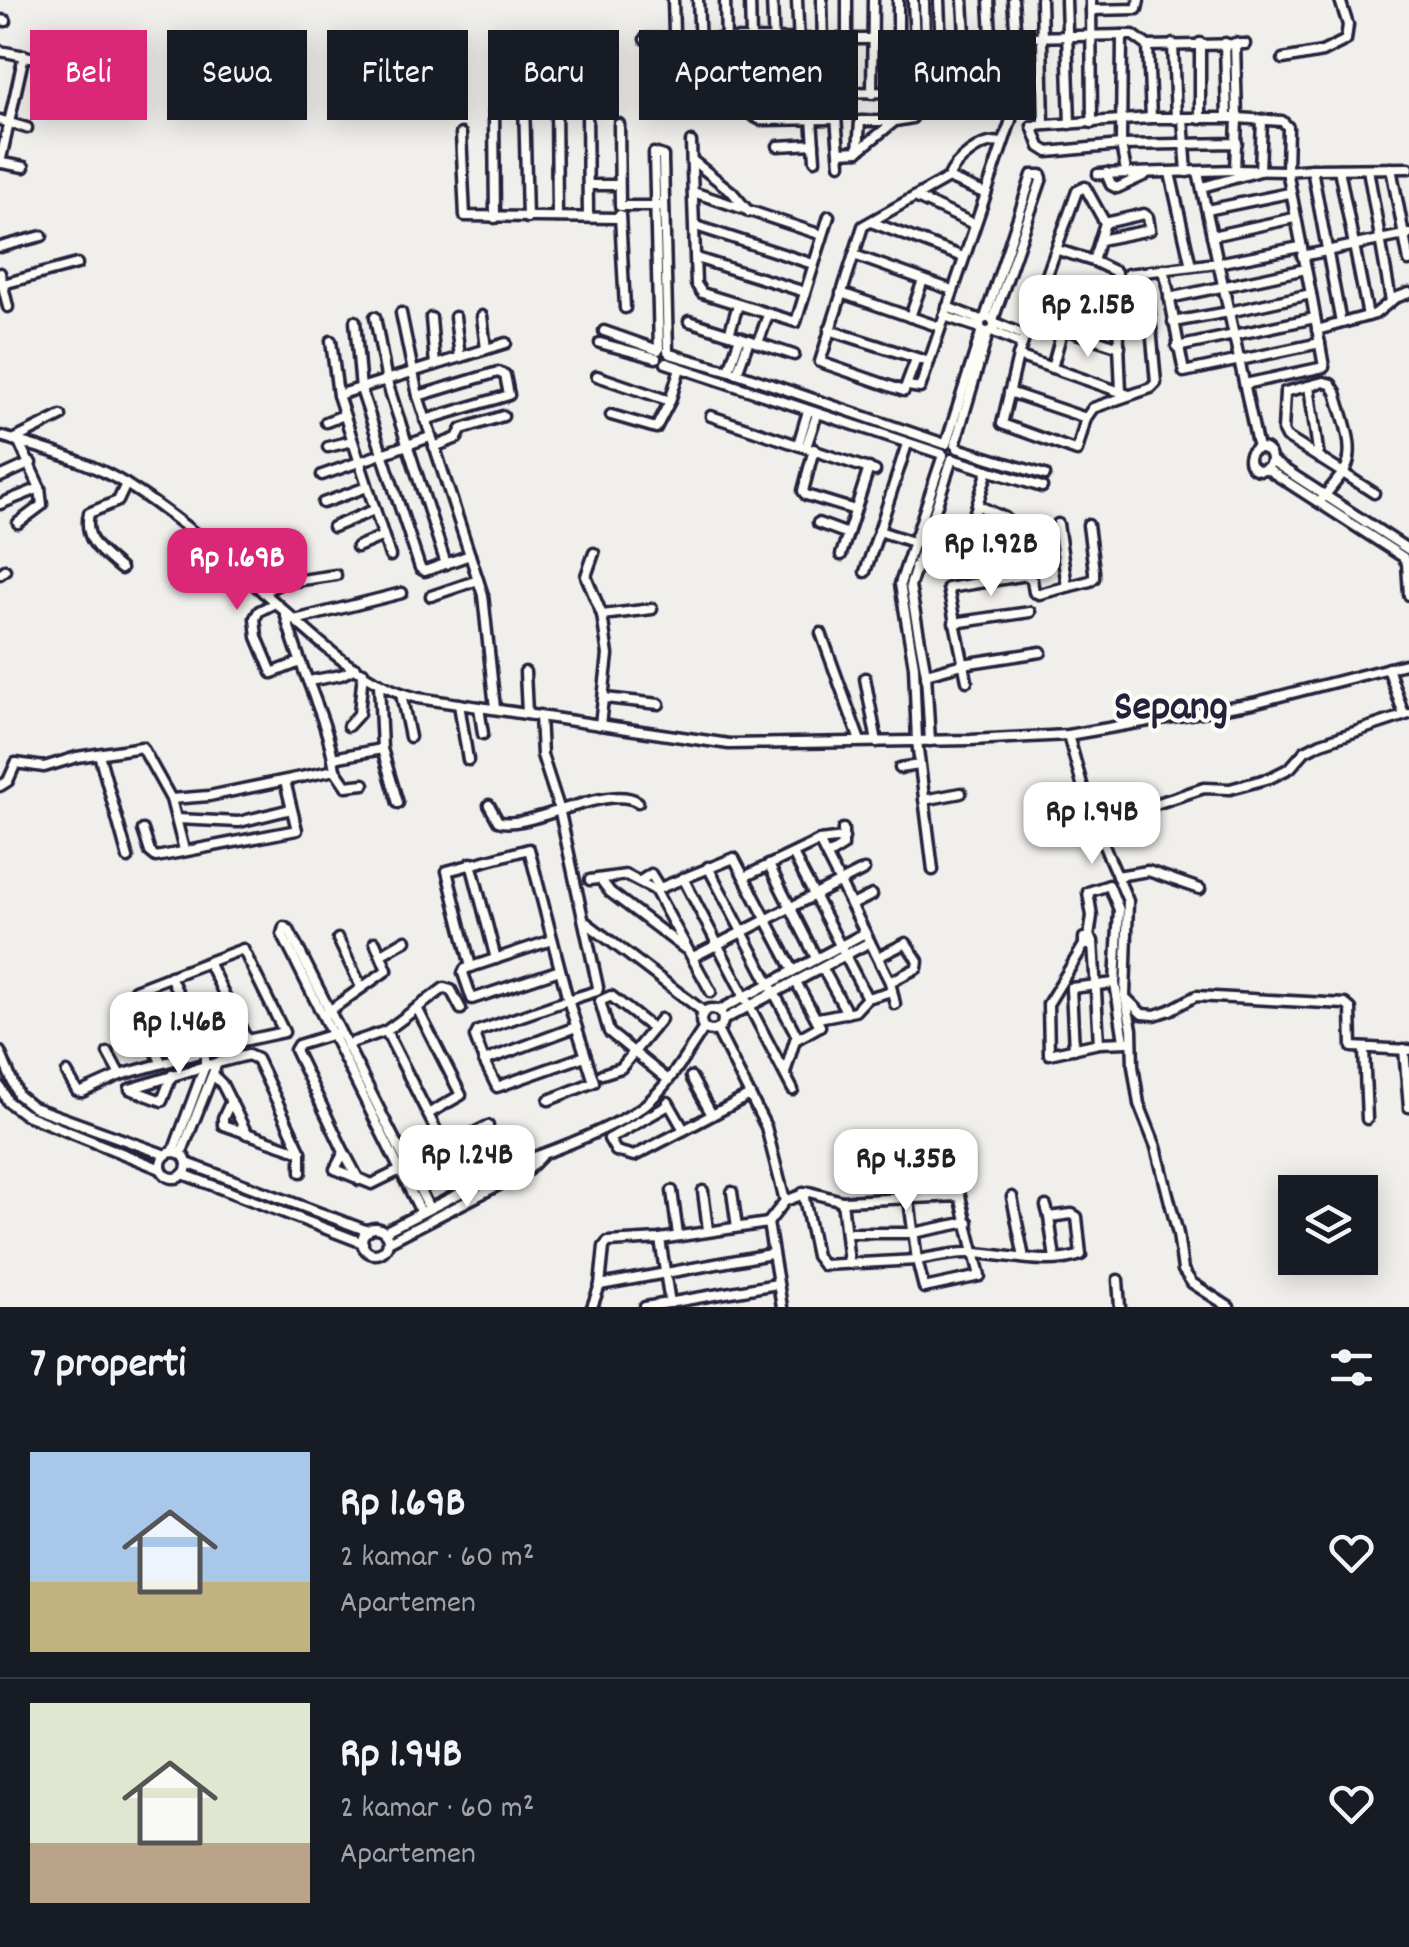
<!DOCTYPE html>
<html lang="id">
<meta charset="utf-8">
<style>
body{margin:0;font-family:Dekko,sans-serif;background:#242831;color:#f1f3f6;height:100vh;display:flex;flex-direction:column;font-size:38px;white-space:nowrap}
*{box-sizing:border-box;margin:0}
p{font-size:32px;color:#9ea1a6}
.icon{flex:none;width:55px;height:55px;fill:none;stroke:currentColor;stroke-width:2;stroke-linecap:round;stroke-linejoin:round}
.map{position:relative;height:1307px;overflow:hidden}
.details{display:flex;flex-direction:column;background:#171b24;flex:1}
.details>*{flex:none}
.hud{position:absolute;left:30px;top:30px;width:1350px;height:90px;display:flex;gap:20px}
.tools{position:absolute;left:1278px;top:1175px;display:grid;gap:20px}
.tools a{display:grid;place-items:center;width:100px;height:100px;border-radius:0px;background:#171b24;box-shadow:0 5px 25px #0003;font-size:50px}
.price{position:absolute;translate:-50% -85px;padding:0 22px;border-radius:20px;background:#fff;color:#222;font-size:32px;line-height:65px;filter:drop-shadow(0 2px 5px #0008)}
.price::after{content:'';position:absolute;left:50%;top:60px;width:30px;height:22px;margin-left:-15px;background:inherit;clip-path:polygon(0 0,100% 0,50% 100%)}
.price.active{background:#db2777;color:#fff}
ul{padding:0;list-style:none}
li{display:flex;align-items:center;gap:30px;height:250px;padding:0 30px}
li+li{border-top:2px solid #363941}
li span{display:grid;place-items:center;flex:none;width:280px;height:200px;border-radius:0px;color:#555}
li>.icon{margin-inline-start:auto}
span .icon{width:120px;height:120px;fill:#fffc;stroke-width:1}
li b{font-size:42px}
h2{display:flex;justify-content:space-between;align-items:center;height:120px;padding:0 30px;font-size:42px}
.tag{padding:0 35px;border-radius:0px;background:#171b24;box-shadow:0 5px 25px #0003;font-size:35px;line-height:90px}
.tag.active{background:#db2777;color:#fff}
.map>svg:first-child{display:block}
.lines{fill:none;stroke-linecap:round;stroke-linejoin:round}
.minor-casing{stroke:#22223b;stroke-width:15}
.minor{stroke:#fdfcf7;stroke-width:8}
.labels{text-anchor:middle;stroke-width:8;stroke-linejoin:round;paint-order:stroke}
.quarter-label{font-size:42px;font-weight:bold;fill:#22223b;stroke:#fdfcf7}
</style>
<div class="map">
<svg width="1409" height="1307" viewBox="0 0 1409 1307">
<rect width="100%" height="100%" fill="#f0efec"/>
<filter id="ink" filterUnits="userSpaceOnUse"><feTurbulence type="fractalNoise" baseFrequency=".01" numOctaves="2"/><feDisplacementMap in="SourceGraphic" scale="20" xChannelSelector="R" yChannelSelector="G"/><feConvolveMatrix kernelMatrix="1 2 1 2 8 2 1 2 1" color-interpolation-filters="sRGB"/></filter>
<g filter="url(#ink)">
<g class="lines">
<defs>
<g id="minor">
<path d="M 673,0 L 675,65"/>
<path d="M 698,0 L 701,67"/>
<path d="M 725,0 L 727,83"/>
<path d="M 750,0 L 753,116 L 761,120 L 835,119"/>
<path d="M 772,0 L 776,93"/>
<path d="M 797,0 L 801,93"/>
<path d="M 822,0 L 824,94"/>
<path d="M 847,0 L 847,95"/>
<path d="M 913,0 L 917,85 L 922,92"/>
<path d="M 939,0 L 942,77"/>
<path d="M 963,0 L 967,70"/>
<path d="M 989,0 L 993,71"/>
<path d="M 1013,0 L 1019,78"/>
<path d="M 1041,0 L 1044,124"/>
<path d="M 1066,0 L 1070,124"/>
<path d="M 1091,0 L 1092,123"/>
<path d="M 1091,10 L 1137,9 L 1139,0"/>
<path d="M 0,20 L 6,21"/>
<path d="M 1122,35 L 1133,35 L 1148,46 L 1151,118"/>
<path d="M 645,39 C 804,40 963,39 1122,35 L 1121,145 L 1126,171"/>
<path d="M 1200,43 L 1200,119"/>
<path d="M 1225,43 L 1227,118"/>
<path d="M 1173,44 L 1176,119"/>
<path d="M 1148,46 L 1245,44"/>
<path d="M 0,51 L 75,66"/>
<path d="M 1283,59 L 1322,52 L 1346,40 L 1348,25 L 1340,0"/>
<path d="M 751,93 L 922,92"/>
<path d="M 834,94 L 840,164"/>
<path d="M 872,94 L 873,0"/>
<path d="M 898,94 L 898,0"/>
<path d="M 556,100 L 557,217"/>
<path d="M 524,101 L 527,218"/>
<path d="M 812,118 L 815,160"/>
<path d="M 1183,119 L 1187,172"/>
<path d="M 0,120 L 27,128"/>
<path d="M 619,124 L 620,206 L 659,206"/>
<path d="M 461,134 L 465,216 L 620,218"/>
<path d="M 691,142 L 696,284 L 702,293 L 796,322 L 829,216"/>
<path d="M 778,146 L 814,144"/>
<path d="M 858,151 L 860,121 L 894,121"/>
<path d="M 840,152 L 858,151 L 895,121 L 912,118 L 926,86 L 924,0"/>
<path d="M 692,160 L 732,192 L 749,212"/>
<path d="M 0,163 L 24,55"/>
<path d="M 2,163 L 24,167"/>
<path d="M 1391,168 L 1409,261"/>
<path d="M 1312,169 L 1409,168"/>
<path d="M 1339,169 L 1368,316"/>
<path d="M 1368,169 L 1391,301"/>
<path d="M 1235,170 L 1287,171 L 1288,127 L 1282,121 L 1237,118 L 1235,43"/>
<path d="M 1198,172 L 1229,312 L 1311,294 L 1287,171 L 1312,169 L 1341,323"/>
<path d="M 1106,173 L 1111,185 L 1117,188 L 1145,175"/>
<path d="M 1170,173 L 1191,266"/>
<path d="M 1098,174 L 1235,170 L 1237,118 L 1151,118 L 1032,126 L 1040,147 L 1048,152 L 1121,145 L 1237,143"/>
<path d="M 948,178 C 955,161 982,138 1001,143"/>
<path d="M 589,185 L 619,185"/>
<path d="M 1202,187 L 1260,171 L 1262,120"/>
<path d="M 693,192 L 822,235"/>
<path d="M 917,198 L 974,224"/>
<path d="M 1207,210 L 1289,193"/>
<path d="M 620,215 L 625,308"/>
<path d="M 495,218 L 494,111 C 517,96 565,93 587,110 L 588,216"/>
<path d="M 871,222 L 963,257"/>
<path d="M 696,226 L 813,264"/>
<path d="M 1212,236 L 1294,218"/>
<path d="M 1100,240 L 1150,230 L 1148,217 L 1144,214 L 1105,223"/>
<path d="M 0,247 L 42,236"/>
<path d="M 1058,250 L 1093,261 L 1105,223 L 1085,187 L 1077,191 L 1018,356 L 1129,395"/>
<path d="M 854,255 L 952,290"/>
<path d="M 1302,256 L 1409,234"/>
<path d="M 696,258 L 805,292"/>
<path d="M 1093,261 L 1116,272 L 1121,392"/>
<path d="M 1164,269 L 1184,372 L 1320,343"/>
<path d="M 0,273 L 8,307"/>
<path d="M 1128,274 L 1217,263 L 1300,247"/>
<path d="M 3,284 L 77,264"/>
<path d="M 1046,284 L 1119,306"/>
<path d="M 841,293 L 940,327"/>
<path d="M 1169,298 L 1306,269"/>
<path d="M 947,307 L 981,320"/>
<path d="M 401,313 L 418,396 L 483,595 L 495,708"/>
<path d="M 768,315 L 758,343 L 794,355"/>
<path d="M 482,316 L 486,349"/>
<path d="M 944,316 L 980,328"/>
<path d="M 375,317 L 387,382 L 446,564"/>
<path d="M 455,317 L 460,357"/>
<path d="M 910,317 L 923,280"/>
<circle cx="987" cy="325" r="7"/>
<path d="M 431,318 L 435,365"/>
<path d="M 985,318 L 1032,175 L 1041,175 L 1042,178 L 993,320"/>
<path d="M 1033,319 L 1120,347"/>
<path d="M 355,321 L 361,389 L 420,568 L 425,571 L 470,555"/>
<path d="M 689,321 L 758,343"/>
<path d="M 1173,322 L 1229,312 L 1258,448"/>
<path d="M 995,323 L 1026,336"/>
<path d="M 829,330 L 929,362 L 1011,120"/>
<path d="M 1317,330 L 1375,314 L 1395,298 L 1409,293"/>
<path d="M 604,331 L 658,350"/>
<path d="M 992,331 L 1022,344"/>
<path d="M 729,334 L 738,305"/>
<path d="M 331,341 L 338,395 L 390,556"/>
<path d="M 600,343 L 656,358"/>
<path d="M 1177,347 L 1315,318"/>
<path d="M 659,349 L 654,153 L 663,156 L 663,160 L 668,351"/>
<path d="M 670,354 L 737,373 L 945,444"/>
<path d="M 1018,356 L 1002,424 L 1077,451 L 1086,418 L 1093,408 L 1151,388 L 1156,383 L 1148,294 L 1142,288 L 1117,289"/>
<path d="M 916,359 L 904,391 L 820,362 L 863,226 L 948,178 L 984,193"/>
<path d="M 666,363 L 942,454"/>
<path d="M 1052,368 L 1063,328"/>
<path d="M 729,370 L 740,337"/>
<path d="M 737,373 L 749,340"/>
<path d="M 597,376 L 670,401"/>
<path d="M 1323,382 L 1331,384 L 1336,392 C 1342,416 1359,452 1343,473 L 1286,437 L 1283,431 L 1285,392 Z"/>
<path d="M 1245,384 L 1324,367 L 1311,294"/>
<path d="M 908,386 L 920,388 L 929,362"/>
<path d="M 1309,386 L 1319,458"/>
<path d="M 1009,392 L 1086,418"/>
<path d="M 338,395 L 506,343"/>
<path d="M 418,396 L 498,372 L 505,375 L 509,395 L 425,420"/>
<path d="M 611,415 L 656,428 L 670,401 L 680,368"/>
<path d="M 711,416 L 875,471"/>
<path d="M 326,422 L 344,415"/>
<path d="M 0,436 C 44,449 90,461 129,486 C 175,515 220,554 261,590 C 307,630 357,684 418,698 L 729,744 L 971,740 L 1068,735 L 1253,703 L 1409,663"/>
<path d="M 13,440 L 61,416"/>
<path d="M 907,444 L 879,531 L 916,543"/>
<path d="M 946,444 L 982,330"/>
<path d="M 798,445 L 808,411"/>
<path d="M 955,445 L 988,333"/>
<path d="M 328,447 L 352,441"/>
<path d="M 434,447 L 457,438 L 462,429 L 503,416"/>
<path d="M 806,447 L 817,414"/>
<circle cx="1260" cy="459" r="11"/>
<path d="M 957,448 L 1045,475"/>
<path d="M 814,449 L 803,491 L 806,495 L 855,510"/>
<path d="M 952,459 L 1042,487"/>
<path d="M 1272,461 L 1409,550"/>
<path d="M 1267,469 L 1403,557 L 1407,563 L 1409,595"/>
<path d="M 322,475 L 430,437"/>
<path d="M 0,477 L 31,463"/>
<path d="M 1322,499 L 1343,473 L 1374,493"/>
<path d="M 323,503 L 367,487"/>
<path d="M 0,504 L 40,488 L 19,442"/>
<path d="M 977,505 L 1005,518"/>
<path d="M 18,523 L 42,505 L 40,488"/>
<path d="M 818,523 L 848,534"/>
<path d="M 1058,524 L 1067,587"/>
<path d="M 970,526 L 1005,518"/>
<path d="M 333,527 L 374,510"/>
<path d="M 357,547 L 383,536"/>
<path d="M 594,553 L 586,576 L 602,615 L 608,655 L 600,725"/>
<path d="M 841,555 L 869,468"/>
<path d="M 173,561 L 207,546"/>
<path d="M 959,563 L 1020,556"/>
<path d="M 915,567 L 959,563 L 988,470"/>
<path d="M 121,569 C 102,553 83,541 89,513 L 118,501 L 126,484"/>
<path d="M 214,571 L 214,564 L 222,558"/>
<path d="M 865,572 L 879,531"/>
<path d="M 0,574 L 5,570"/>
<path d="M 263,592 L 281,583 L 336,575"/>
<path d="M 431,596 L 478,580"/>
<path d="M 275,603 L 259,611 L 255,618 L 257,637 L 272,673 L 300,662"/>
<path d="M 602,615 L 652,609"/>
<path d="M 295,620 L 402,593"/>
<path d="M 954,623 L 1030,612"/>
<path d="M 821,633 L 860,741"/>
<path d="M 1388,668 L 1404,715"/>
<path d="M 525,672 L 527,713"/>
<path d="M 926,674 L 963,664 L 1041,652"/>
<path d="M 865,678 L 877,742"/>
<path d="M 309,681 L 341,675 L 356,668"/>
<path d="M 967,681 L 948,588 L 1027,575 L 1032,580 L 1034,592 L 1039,594 L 1090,581 L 1094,578 L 1094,571 L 1088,525"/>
<path d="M 379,683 L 382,749 L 398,803"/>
<path d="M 401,694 L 410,737"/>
<path d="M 605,698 L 659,704"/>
<path d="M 459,704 L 468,760"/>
<path d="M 479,707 L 483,734"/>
<path d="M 540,715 L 542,755 L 559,808 L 598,987 L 597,991 L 568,1000 L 594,1082 L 549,1100"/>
<path d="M 348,726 L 359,714 L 363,672"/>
<path d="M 1068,735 L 1091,816 L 1128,901 L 1125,996 L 1132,1029 L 1133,1066 L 1139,1104 L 1156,1147 L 1178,1234 L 1183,1270 L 1192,1283 L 1229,1307"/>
<path d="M 930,741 L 926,674 L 910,586 L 952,459"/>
<path d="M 99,754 L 128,858"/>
<path d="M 333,758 L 382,749"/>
<path d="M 900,768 L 919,765"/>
<path d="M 335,770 L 346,786 L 364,784"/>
<path d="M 0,786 L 8,781 L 16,763 L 44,767 L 77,757 L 142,747 L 171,799 L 184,850"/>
<path d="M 171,799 L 209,796 L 335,770 C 327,714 297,666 285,612"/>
<path d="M 924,800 L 961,793"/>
<path d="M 489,805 L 498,821 C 525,832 608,782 638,802"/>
<path d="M 177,819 L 239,822 L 291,809"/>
<path d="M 1030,822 L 1087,803"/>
<path d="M 1096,829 L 1137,810 L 1204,788 L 1230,789 L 1270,778 L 1290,768 L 1305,751 L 1321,743 L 1409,714"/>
<path d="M 143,830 L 150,852 L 156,857 L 297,830 L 285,781"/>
<path d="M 819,841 L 890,982 L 895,1004"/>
<path d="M 793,854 L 867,998"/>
<path d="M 827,856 L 843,846 L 843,829"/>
<path d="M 471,863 L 496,959"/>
<path d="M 769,865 L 816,958"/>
<path d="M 708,867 L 798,1038"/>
<path d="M 933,870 L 917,741 L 914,666 L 900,584 L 943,455"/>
<path d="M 1117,876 L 1148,871 L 1200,889"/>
<path d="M 744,877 L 819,841 L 844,838"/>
<path d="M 683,878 L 793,1090"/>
<path d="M 590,880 L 626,875 L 655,890 L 711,992"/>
<path d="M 601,880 L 610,892 L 684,948"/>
<path d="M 640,881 L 651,874 L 659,887"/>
<path d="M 655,890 L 734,858 L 793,970"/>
<path d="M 852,905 L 872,895"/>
<path d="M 584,921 L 704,1012"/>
<path d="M 1089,937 L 1092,916 L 1088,892 L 1109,885 L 1119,910 L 1115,983 L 1124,1041"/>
<path d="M 338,939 L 361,987"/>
<path d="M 552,940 L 465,969 L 463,973 L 472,999 L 560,970"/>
<path d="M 1084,945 L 1048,1004 L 1049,1054 L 1099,1043 L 1128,1042"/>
<path d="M 1092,945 L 1084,945 L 1084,938 L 1089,937 L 1093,941 L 1099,1043"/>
<path d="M 382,954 L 406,940"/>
<path d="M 693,957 L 864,870"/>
<path d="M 878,957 L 906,943 L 918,961 L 917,968 L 890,982"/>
<path d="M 208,962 L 243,949 L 284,1032 L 247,1040"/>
<path d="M 471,967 L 447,871 L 529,849 L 568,1000 L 478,1031 L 475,1037 L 484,1061 L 576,1027"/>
<path d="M 823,969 L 847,1013"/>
<path d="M 170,976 L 205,1052 L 205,1066 L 248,1055 L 257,1059 L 301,1152"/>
<path d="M 1071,988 L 1074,1049"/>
<path d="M 1071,988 L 1115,983"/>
<path d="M 1128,1000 L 1142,1014 L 1155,1015 L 1170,1010 L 1196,996 L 1345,1004 L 1351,1009 L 1352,1047 L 1409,1050"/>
<path d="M 417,1008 L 461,1095 L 428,1114"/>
<circle cx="712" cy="1020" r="11"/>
<path d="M 718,1011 L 865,933"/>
<path d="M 326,1013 L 387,970 L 375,942"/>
<path d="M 818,1018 L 855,1011 L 867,998 L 892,991"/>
<path d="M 723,1020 L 870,942"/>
<path d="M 653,1029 L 611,996 L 600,1001 L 609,1032 L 667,1079"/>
<path d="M 717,1030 L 766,1127 L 785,1201"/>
<path d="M 337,1033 L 298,1045 L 295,1050 L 344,1152 L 335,1169 L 372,1184 L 445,1148 L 386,1031 L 444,988 L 451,990 L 461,1009"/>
<path d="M 348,1044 L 386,1031"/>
<path d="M 1364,1049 L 1367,1119"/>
<path d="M 1404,1049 L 1409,1107"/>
<path d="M 0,1052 L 18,1095 L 33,1107 L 166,1155"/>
<path d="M 108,1053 L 120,1075"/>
<path d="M 484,1061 L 497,1087 L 585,1056"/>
<path d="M 67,1073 L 77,1091 L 82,1092 L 120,1075 L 247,1040 L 208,962 L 135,990 L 135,1005 L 161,1062"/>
<path d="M 785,1073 L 795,1040 L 820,1026 L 796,982"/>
<path d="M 602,1074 L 621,1068 L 661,1019"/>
<path d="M 213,1075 L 222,1084 L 247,1134"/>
<path d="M 691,1077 L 712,1115"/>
<path d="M 0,1087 L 8,1102 L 24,1114 L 161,1169"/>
<path d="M 130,1089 L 205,1066"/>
<path d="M 130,1089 L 162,1101 L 172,1075"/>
<path d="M 231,1101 L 223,1118 L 223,1125 L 301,1152 L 301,1172"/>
<path d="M 668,1102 L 684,1130 L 634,1156 L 616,1151 L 609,1139 L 669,1105"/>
<path d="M 684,1130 L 750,1095"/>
<path d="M 445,1148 L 488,1126"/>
<path d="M 173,1152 L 205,1066"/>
<path d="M 344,1152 L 359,1180"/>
<circle cx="174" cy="1165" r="13"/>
<path d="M 181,1154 L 217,1063"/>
<path d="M 187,1163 L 368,1231"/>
<path d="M 183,1174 L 363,1243"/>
<path d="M 672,1191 L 678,1235"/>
<path d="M 703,1191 L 708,1230"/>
<path d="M 732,1192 L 737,1227"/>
<path d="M 803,1193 L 816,1256 L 823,1265 L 917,1260 L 909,1200"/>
<path d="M 1012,1197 L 1024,1258"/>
<path d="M 842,1201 L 849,1263"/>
<path d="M 421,1212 L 282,934 L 284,927 L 289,930 L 429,1208"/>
<path d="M 1049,1217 L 1055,1259"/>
<circle cx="375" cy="1241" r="13"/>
<path d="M 384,1232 L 523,1161 C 555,1150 619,1126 646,1104 C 669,1085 687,1053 704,1028"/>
<path d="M 846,1233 L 913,1233 L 968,1222"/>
<path d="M 660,1239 L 670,1303"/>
<path d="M 388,1242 L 528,1170 L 541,1157"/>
<path d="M 1118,1280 L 1120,1307"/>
<path d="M 600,1285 L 771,1254"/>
<path d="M 592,1307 L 600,1285 L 604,1247 L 608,1242 L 660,1239 L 768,1223"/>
<path d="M 645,1307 L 777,1284"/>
<path d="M 782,1307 L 768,1223 L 785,1201 L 809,1192 L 842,1201 L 960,1196 L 980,1276 L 924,1288 L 917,1260 C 935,1257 953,1252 972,1253 C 1006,1254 1048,1267 1081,1255 L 1077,1217 L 1072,1214 L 1049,1217 L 1046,1206"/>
</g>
</defs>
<use href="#minor" class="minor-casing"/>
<use href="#minor" class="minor"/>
</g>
</g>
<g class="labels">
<g class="quarter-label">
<text x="1171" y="718">Sepang</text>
</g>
</g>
</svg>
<div class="tools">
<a><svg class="icon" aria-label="layers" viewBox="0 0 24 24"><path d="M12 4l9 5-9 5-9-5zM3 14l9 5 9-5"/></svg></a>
</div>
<b class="price" style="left:1088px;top:360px">Rp 2.15B</b>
<b class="price" style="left:991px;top:599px">Rp 1.92B</b>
<b class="price active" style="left:237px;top:613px">Rp 1.69B</b>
<b class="price" style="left:1092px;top:867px">Rp 1.94B</b>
<b class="price" style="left:179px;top:1077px">Rp 1.46B</b>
<b class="price" style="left:467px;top:1210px">Rp 1.24B</b>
<b class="price" style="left:906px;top:1214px">Rp 4.35B</b>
<div class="hud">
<a class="tag active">Beli</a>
<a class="tag">Sewa</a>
<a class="tag">Filter</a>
<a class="tag">Baru</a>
<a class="tag">Apartemen</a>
<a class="tag">Rumah</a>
</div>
</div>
<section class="details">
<h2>7 properti<svg class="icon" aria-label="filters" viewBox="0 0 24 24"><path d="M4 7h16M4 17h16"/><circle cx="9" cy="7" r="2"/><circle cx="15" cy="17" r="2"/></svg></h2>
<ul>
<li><span style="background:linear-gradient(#a9c7e8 65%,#c2b280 0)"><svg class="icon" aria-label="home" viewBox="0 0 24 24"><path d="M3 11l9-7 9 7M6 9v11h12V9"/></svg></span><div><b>Rp 1.69B</b><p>2 kamar · 60 m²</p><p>Apartemen</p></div><svg class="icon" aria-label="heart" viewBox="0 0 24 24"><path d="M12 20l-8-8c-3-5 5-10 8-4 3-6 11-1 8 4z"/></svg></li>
<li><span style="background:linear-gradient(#dfe7d0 70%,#b9a48a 0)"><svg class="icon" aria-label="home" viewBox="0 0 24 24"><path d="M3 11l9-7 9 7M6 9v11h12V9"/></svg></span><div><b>Rp 1.94B</b><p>2 kamar · 60 m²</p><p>Apartemen</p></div><svg class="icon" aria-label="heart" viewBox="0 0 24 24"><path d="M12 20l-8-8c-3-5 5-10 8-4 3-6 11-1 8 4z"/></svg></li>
</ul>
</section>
